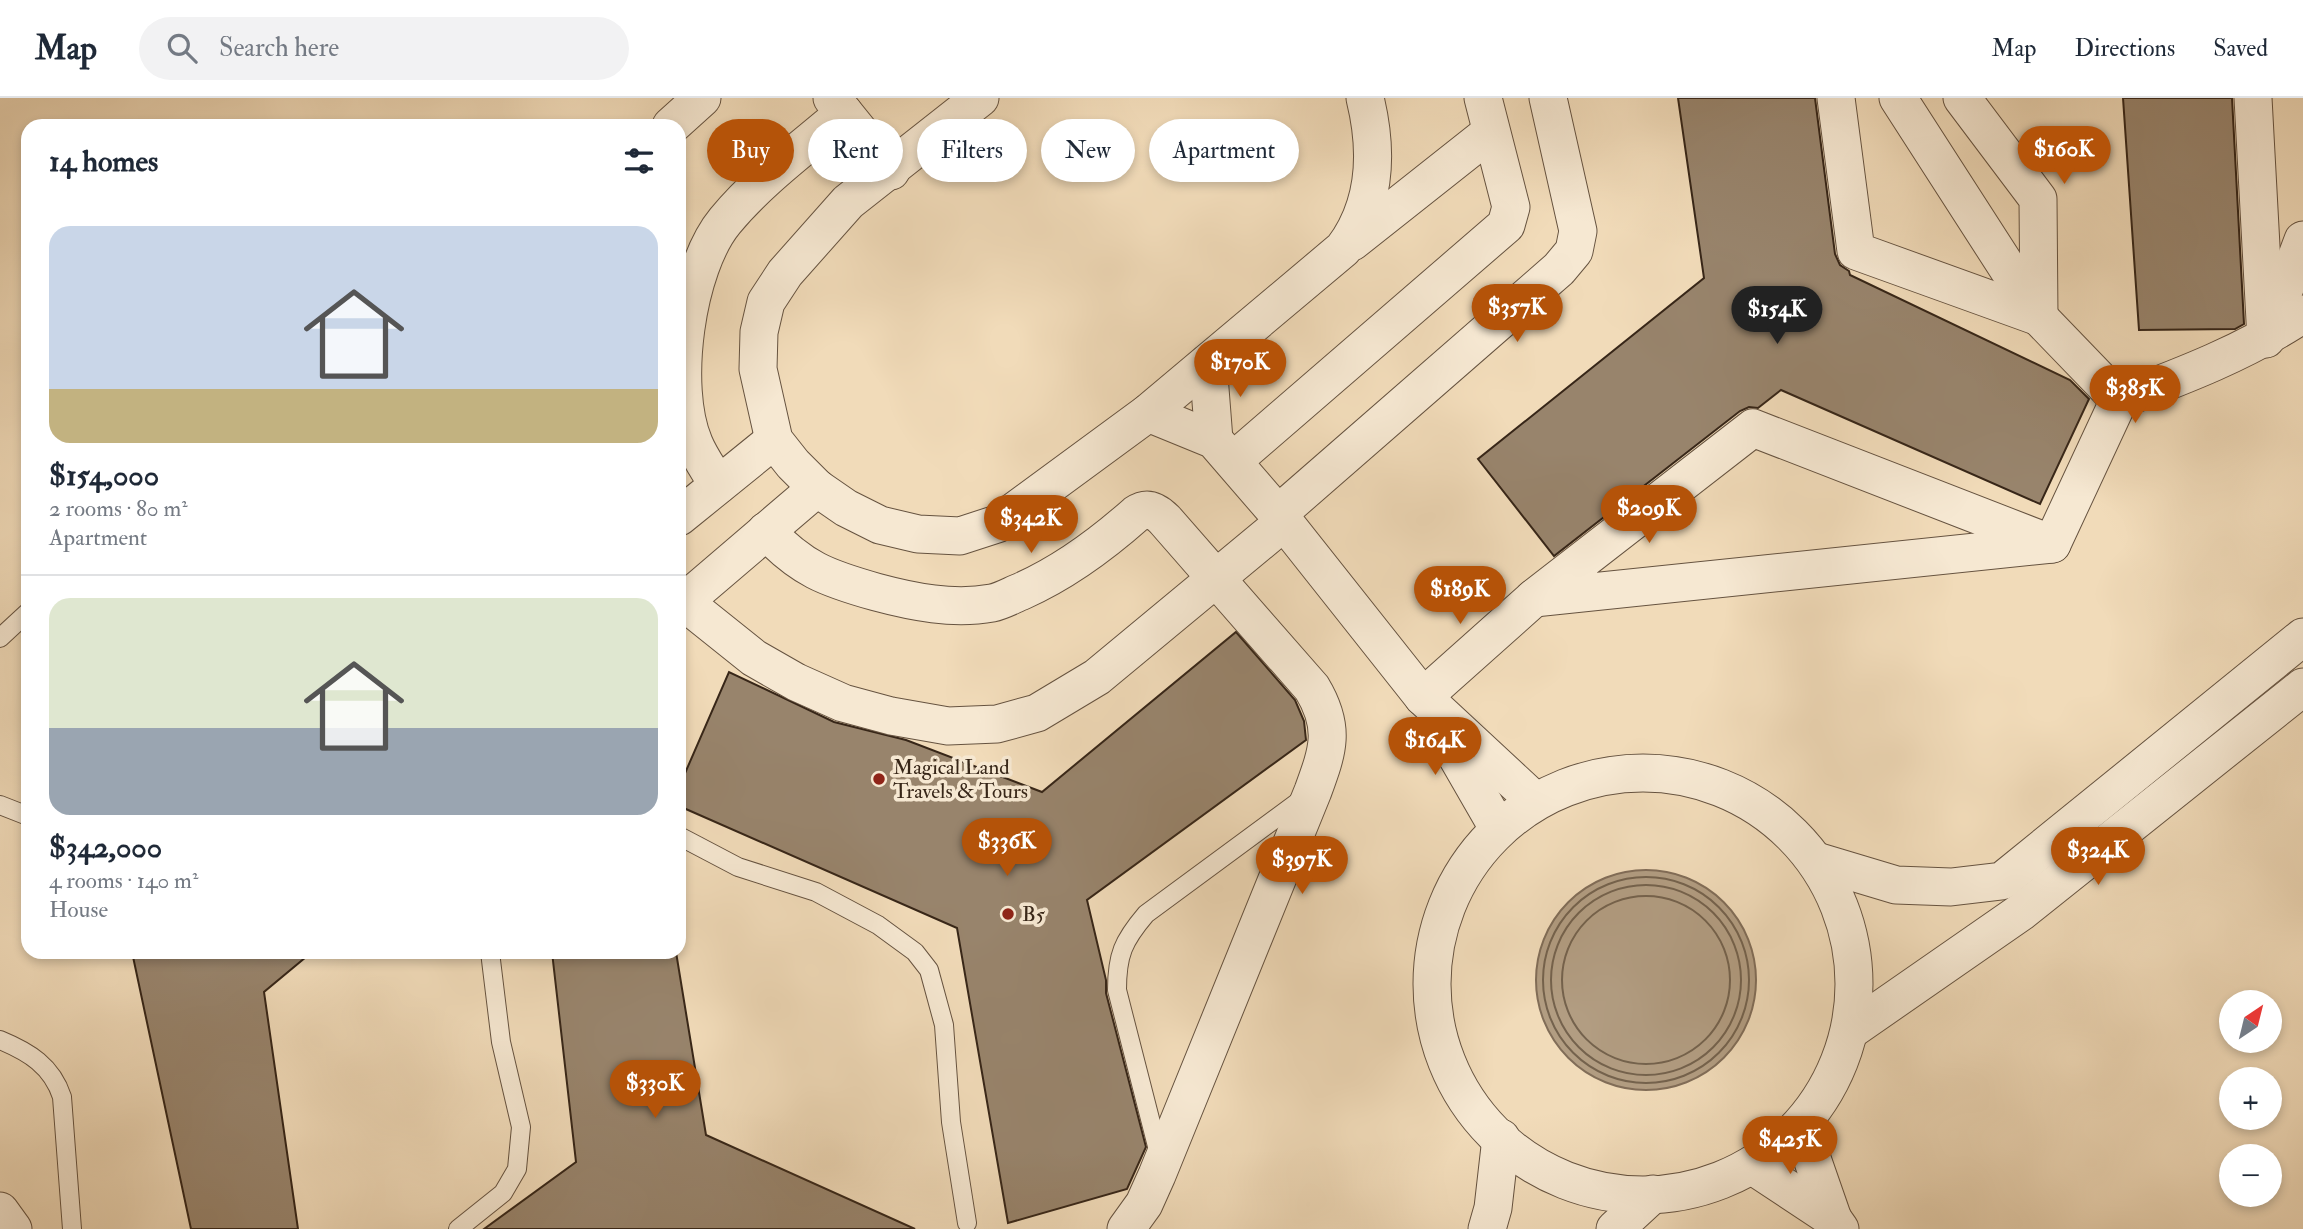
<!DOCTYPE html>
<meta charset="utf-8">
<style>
body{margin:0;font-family:"IM FELL Double Pica",serif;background:#f2f2f3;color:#1f2937;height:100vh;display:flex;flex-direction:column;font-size:26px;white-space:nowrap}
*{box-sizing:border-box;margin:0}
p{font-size:23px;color:#747a83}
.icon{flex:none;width:38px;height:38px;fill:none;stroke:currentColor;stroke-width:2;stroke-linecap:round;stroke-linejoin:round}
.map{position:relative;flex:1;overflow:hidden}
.drawer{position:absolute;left:21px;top:21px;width:665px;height:840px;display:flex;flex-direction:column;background:#fff;border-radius:21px;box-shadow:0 4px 10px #0003}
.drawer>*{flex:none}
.guide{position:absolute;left:707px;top:21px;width:665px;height:63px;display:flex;gap:14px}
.needle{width:46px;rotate:35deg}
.fabs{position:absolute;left:2219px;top:892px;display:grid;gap:14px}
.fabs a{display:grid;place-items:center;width:63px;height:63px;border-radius:50%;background:#fff;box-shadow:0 4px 10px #0003;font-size:35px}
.price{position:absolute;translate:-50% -60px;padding:0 16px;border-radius:24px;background:#b45309;color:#fff;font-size:23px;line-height:46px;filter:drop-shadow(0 2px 4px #0008)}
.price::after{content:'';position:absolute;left:50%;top:42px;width:21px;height:16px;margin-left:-10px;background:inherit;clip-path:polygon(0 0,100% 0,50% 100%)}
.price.active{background:#222;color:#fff}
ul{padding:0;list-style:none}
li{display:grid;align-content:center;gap:14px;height:371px;padding:0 28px}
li+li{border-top:2px solid #e0e1e3}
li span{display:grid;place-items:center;height:217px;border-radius:21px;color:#555}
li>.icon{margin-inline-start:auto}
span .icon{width:126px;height:126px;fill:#fffc;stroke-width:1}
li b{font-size:30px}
h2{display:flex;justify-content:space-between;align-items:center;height:84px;padding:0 28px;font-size:30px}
.chip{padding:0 24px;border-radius:32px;background:#fff;box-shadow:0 4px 10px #0003;font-size:24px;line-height:63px}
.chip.active{background:#b45309;color:#fff}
header{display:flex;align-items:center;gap:42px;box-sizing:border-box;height:98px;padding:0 35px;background:#fff;border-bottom:2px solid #e0e1e3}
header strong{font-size:33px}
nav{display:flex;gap:38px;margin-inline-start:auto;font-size:24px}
.search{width:490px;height:63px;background:#f2f2f3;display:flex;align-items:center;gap:18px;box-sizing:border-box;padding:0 24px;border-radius:38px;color:#747a83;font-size:26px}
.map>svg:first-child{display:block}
.water{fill:#b29d82;stroke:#816d58;stroke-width:2}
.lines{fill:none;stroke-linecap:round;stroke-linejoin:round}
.shore{stroke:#74624d;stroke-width:2}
.building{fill:#98846c;stroke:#372618;stroke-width:2}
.lane-casing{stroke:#665340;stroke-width:20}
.street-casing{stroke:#665340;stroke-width:39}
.lane{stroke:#f6e8d2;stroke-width:18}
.street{stroke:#f6e8d2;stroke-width:37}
.poi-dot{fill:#8f2418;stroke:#f6e8d2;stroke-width:2.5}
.labels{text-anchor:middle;stroke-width:7;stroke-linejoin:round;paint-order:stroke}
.poi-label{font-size:21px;fill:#372618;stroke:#f6e8d2;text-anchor:start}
</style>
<header>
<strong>Map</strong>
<div class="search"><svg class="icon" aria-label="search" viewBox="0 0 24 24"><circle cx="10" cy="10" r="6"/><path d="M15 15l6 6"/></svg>Search here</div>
<nav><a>Map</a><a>Directions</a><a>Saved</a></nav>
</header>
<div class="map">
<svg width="2303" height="1131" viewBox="0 0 2303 1131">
<rect width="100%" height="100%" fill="#f1dbb9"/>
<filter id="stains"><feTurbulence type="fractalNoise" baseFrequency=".00286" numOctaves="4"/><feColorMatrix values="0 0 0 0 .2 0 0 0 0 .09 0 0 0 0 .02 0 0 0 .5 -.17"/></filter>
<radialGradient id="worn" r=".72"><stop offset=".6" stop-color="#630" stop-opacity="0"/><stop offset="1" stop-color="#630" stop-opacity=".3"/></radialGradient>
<circle class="water" cx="1646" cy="882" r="110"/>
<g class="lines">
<g class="shore">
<circle cx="1646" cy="882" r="103"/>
<circle cx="1646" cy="882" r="95"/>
<circle cx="1646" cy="882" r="84"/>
</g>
</g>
<g class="building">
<path d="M 1678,0 L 1815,0 L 1835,156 L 1840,167 L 1849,173 L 1850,177 L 2070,282 L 2089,301 L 2040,406 L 1781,292 L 1758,310 L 1749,309 L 1740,313 L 1554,458 L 1478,361 L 1704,180 Z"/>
<path d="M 2123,0 L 2232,0 L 2244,226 L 2235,231 L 2139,232 Z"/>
<path d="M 1236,534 L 1295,602 L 1304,623 L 1306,642 L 1087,802 L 1106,882 L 1106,895 L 1146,1049 L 1127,1091 L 1008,1125 L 957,830 L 679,708 L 679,689 L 729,574 L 834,624 L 906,642 L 1042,694 Z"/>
<path d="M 132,854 L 312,854 L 264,894 L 298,1131 L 191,1131 Z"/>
<path d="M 552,854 L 676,854 L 706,1037 L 915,1131 L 484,1131 L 576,1064 Z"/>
</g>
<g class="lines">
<defs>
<g id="lane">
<path d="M 0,540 L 28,514"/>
<path d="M 0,707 L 28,718"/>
<path d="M 679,738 L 738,769 L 816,794 L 878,827 L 915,854 L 929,872 L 944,927 L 951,1024 L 967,1125"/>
<path d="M 0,942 C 29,954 52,968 62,999 L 72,1131"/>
<path d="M 1159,1056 L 1117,892 C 1117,857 1123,843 1146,816 L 1302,701"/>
<path d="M 458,1131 L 503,1095 L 517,1071 L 521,1029 L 501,944 L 490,854"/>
</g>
<g id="street">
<path d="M 832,0 L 891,73"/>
<path d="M 980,0 L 848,104 L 785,175 L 766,204 L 759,234 L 758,271 L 774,342 L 793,366 L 817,390 L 846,410 L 880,427 L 918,436 L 960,438 L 997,426 L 1148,315 L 1343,151 C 1377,106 1378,53 1365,0"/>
<path d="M 1836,0 L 1856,153 L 2039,219"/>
<path d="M 1898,0 L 2039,219 L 2119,302 C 2183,278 2246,254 2303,216"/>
<path d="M 1962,0 L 2038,101 L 2039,219"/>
<path d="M 2253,0 L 2266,241"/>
<path d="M 671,28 L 702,0"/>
<path d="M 1352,144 L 1491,34"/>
<path d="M 2271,227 L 2303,142"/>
<path d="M 1208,265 L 1214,342"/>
<path d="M 1148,315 L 1214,342 L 1278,416 L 1423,599 L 1535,703"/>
<path d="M 1753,330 L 2052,446 L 1534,500 Z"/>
<path d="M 1233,363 L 1506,127 L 1511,109 L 1483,0"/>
<path d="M 718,387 C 710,373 700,360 694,345 C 670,289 686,170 725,123 C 759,82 803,50 844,15"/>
<path d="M 1278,416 L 1559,171 L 1574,153 L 1578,133 L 1548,0"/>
<path d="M 679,419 L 774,342"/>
<path d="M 766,433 C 802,471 826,480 876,494 C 913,504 953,512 992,505 C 1002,503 1012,497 1022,493 C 1065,474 1101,447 1136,416 C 1148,408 1156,413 1165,422 L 1312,590 C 1336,630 1328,652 1313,693 L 1157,1077 L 1144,1106 L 1126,1131"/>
<path d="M 2052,446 L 2119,302"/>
<path d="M 679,500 L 754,560 L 796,584 L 843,605 L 891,618 L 948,628 L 997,626 L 1037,615 L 1097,579 L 1284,424"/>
<path d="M 679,508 L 817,390"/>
<path d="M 1423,599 L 1534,500"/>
<path d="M 1441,631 L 1498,730"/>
<circle cx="1643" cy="886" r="211"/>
<path d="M 1816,763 L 1896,787 L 1951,789 L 2002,783 L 2303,539"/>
<path d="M 1851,932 L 2021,814 L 2303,589"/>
<path d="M 1801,1029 L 1833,1121"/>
<path d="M 1753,1068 L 1833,1121 L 1840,1131"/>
<path d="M 0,1113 L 13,1131"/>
<path d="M 1487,1131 L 1493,1110 L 1501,1040"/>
<path d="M 1615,1131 L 1653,1096"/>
</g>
</defs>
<use href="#lane" class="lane-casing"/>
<use href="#street" class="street-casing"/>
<use href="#lane" class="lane"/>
<use href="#street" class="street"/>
</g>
<g class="poi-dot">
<circle cx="879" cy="681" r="7"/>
<circle cx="1008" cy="816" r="7"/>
</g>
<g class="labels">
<g class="poi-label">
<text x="893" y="676">Magical Land<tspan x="893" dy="24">Travels &amp; Tours</tspan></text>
<text x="1022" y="823">B5</text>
</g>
</g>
<rect width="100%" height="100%" filter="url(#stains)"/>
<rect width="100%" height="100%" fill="url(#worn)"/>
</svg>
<div class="fabs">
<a><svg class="needle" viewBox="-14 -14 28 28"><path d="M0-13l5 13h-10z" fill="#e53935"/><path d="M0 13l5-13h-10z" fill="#747a83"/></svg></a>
<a>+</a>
<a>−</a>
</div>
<b class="price" style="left:2064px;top:88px">$160K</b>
<b class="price" style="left:1517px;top:246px">$357K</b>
<b class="price active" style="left:1777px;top:248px">$154K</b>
<b class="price" style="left:1240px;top:301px">$170K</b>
<b class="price" style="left:2135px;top:327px">$385K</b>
<b class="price" style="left:1649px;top:447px">$209K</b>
<b class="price" style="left:1031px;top:457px">$342K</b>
<b class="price" style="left:1460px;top:528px">$189K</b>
<b class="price" style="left:1435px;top:679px">$164K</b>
<b class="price" style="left:1007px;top:780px">$336K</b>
<b class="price" style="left:2098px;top:789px">$324K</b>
<b class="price" style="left:1302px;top:798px">$397K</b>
<b class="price" style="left:655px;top:1022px">$330K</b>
<b class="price" style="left:1790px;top:1078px">$425K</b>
<div class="guide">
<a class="chip active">Buy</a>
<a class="chip">Rent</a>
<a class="chip">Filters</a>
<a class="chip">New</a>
<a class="chip">Apartment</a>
</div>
<section class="drawer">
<h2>14 homes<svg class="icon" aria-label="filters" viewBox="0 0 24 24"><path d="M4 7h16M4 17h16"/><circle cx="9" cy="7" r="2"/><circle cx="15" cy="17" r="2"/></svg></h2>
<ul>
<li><span style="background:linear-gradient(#c9d6e8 75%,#c2b280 0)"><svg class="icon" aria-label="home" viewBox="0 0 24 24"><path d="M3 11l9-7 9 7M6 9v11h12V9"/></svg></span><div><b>$154,000</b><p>2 rooms · 80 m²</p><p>Apartment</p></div></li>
<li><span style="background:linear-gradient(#dfe7d0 60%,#9aa5b1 0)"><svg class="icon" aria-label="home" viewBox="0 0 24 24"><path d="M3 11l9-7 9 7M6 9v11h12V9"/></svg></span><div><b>$342,000</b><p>4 rooms · 140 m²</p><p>House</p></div></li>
</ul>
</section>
</div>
